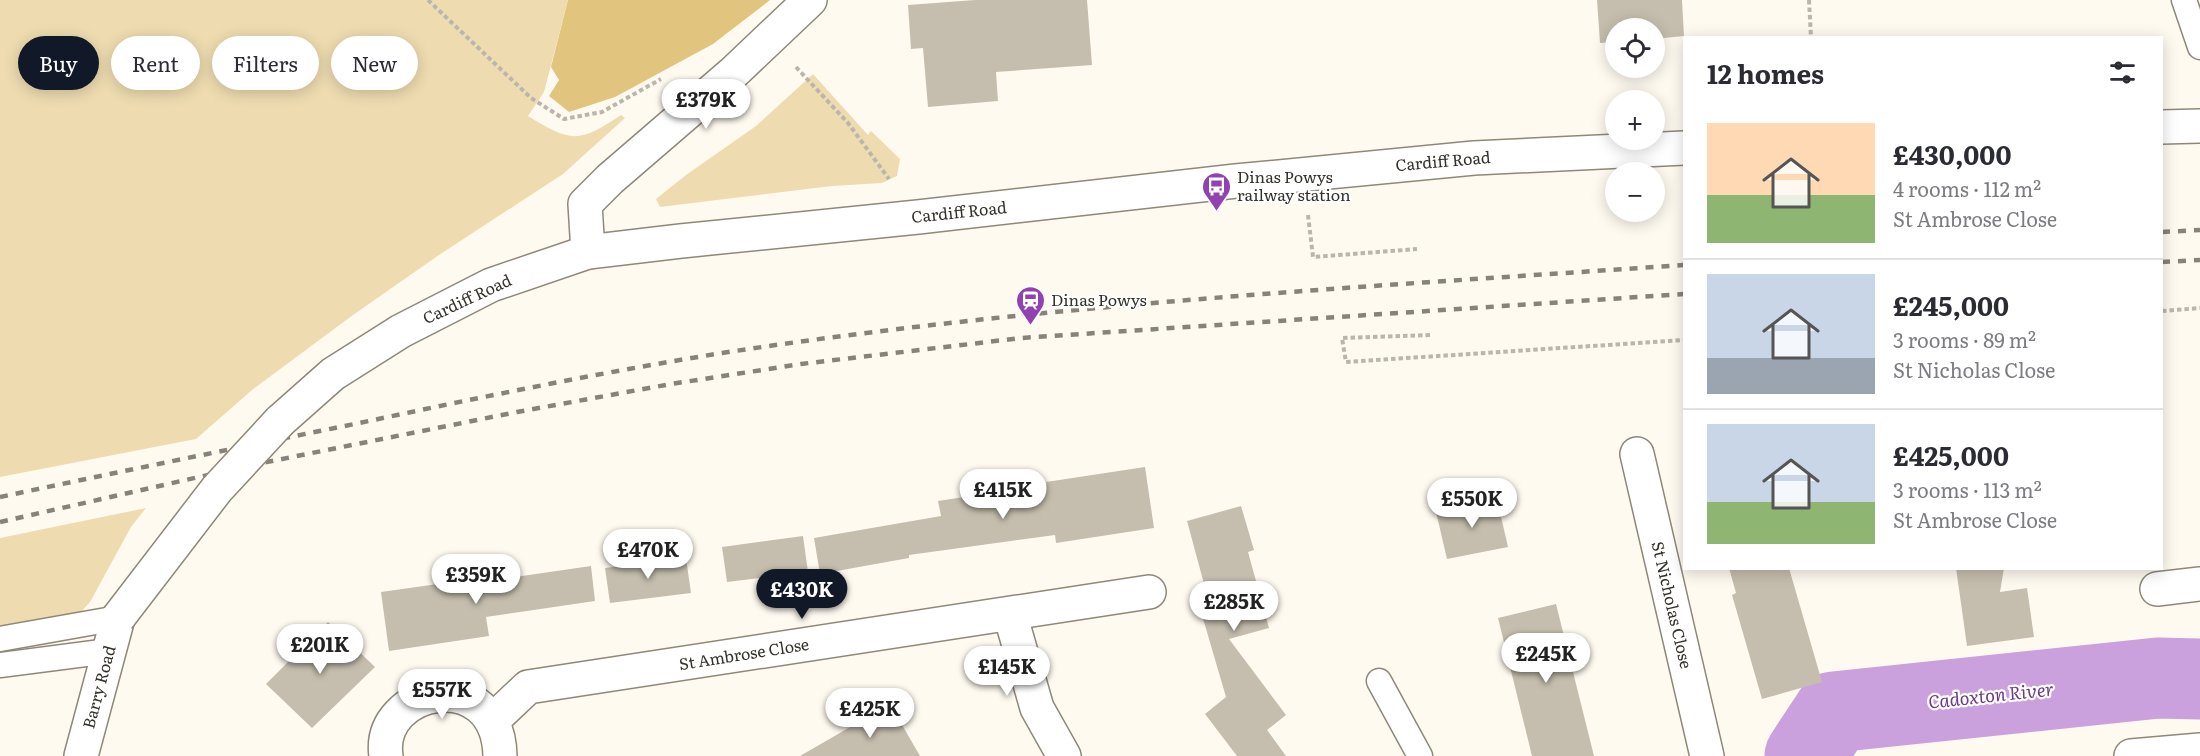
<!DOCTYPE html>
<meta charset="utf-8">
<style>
body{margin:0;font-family:Literata,serif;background:#f7f7f7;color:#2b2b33;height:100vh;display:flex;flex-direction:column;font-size:22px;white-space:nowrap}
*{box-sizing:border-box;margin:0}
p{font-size:20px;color:#7c7c81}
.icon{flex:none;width:33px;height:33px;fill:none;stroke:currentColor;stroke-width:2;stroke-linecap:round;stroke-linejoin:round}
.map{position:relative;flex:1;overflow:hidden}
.sheet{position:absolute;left:1683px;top:36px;width:480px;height:534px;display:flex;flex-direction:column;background:#fff;border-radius:0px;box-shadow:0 3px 15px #0003}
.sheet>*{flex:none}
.top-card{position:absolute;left:18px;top:36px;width:570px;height:54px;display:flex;gap:12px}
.buttons{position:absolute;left:1605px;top:18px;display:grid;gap:12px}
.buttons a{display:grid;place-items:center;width:60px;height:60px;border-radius:50%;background:#fff;box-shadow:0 3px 15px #0003;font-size:30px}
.price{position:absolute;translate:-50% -51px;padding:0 14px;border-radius:21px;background:#fff;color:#222;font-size:20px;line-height:39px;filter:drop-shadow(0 2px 3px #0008)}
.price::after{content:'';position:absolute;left:50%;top:36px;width:18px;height:14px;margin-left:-9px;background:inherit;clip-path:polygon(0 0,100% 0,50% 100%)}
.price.on{background:#111827;color:#fff}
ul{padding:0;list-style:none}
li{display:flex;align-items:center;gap:18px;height:150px;padding:0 24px}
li+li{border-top:2px solid #e1e1e2}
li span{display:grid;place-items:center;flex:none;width:168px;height:120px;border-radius:0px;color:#555}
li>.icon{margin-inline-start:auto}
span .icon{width:72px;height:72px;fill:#fffc;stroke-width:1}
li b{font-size:26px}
h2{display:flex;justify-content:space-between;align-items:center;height:72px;padding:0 24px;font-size:26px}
.chip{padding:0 21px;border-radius:27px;background:#fff;box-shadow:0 3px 15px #0003;font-size:21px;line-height:54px}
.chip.on{background:#111827;color:#fff}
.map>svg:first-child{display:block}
.green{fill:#eedcb0}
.forest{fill:#e1c47e}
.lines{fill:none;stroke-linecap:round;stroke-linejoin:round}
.river{stroke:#caa1dc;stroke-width:81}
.building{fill:#c5beae}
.service-casing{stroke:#8f8879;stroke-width:27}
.minor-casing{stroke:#8f8879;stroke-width:36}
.primary-casing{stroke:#8f8879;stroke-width:36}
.path{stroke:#bab6ad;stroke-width:4;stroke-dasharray:4.5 3;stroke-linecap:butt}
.service{stroke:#fff;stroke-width:24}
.minor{stroke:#fff;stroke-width:33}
.primary{stroke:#fff;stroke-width:33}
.rail{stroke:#87837b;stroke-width:4.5;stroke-dasharray:8 8;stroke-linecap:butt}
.primary-bridge-casing{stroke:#8f8879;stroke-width:36;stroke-linecap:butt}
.primary-bridge{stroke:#fff;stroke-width:33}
.labels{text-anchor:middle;stroke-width:4.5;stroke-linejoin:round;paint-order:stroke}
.street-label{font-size:16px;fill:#34322b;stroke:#fff}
.poi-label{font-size:16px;fill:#34322b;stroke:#fff;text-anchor:start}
.water-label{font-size:18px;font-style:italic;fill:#6e3b83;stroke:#fff}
</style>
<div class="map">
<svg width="2200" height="756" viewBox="0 0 2200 756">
<rect width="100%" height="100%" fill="#fffaf0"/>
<g class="green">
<path d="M 0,0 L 568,0 L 544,92 L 528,116 C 571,142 578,144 621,115 L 625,118 L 563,174 L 439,255 L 353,315 L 252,390 L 196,439 L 0,477 Z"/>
<path d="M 813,74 L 868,135 L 871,131 L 900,159 L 897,176 L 882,183 L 832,186 L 660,207 L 656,199 L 686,175 L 756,126 Z"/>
<path d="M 146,508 L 131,527 L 90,602 L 81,612 L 69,618 L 0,632 L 0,538 Z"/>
</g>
<path class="forest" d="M 568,0 L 770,0 L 713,44 L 615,97 L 569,112 L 549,96 L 559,80 L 551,67 Z"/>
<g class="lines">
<path class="river" d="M 1805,756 L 1834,712 L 2158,678 L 2200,679"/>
</g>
<g class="building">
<path d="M 975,0 L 1087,0 L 1092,65 L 996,72 L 998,101 L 928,107 L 923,48 L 911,49 L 908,5 Z"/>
<path d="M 1597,0 L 1682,0 L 1684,36 L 1654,39 L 1654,28 L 1616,28 L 1616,42 L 1600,43 Z"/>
<path d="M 1145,467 L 1154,528 L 1056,543 L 1055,535 L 909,555 L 909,558 L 820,574 L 814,538 L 941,516 L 938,501 L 1047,484 L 1046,482 Z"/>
<path d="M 1497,499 L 1508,547 L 1447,559 L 1436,512 Z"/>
<path d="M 1241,506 L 1254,550 L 1248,552 L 1269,628 L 1229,639 L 1286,715 L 1267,730 L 1286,756 L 1237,756 L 1205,714 L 1226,697 L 1197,598 L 1207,595 L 1187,521 Z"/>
<path d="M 803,536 L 808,572 L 727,582 L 722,547 Z"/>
<path d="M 686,558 L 691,593 L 610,603 L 605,568 Z"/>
<path d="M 591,566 L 595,601 L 486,617 L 489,636 L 389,651 L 381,592 L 480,578 L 481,582 Z"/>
<path d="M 1729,568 L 1789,568 L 1822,682 L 1762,699 L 1732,595 L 1736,593 Z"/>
<path d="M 1956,568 L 2004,568 L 2000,592 L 2027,588 L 2034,637 L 1967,646 Z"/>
<path d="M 1556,604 L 1594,756 L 1532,756 L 1498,618 Z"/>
<path d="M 328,622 L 375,667 L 312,728 L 266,684 Z"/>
<path d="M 890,704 L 920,756 L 800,756 Z"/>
</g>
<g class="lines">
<defs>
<g id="service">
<path d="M 2184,0 L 2200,47"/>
<path d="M 0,639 L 118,618"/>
<path d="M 0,665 L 109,651"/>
<path d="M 1379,681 L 1420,756"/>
</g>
<g id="minor">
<path d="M 588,252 L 585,204 L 610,179 L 733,73 L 810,0"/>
<path d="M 1637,454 L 1707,756"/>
<path d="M 2157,589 L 2200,584"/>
<path d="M 1010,614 L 1037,708 L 1064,756"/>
<path d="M 492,721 L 528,687 L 1149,592"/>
<path d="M 386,756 C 376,687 498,663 500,756"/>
<path d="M 2131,756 L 2200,750"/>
</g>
<g id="primary">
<path d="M 2162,127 L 2200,126"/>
<path d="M 280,421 L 333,374 L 401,331 L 491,285 L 588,252 L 681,241 L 918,217 L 1236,181 L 1474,158 L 1684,148"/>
<path d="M 81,756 L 118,618"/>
</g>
</defs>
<use href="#service" class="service-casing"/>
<use href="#minor" class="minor-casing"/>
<use href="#primary" class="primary-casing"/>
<g class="path">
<path d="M 428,0 L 531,98 L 564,119 L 602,112 L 661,79"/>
<path d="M 1809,0 L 1811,38"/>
<path d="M 796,67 L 848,123 L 889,179"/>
<path d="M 1308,215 L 1313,257 L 1417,249"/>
<path d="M 2162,311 L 2200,308"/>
<path d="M 1430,335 L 1342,338 L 1346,362 L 1684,340"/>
</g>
<use href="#service" class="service"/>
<use href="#minor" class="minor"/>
<use href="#primary" class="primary"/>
<g class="rail">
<path d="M 2162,232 L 2200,230"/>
<path d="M 2162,262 L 2200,260"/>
<path d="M 0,497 C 123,471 246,446 369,421 C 486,396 604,372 722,353 C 1041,304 1363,287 1684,265"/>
<path d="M 0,522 L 252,465 L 517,412 L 671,384 L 801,364 L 1021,338 L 1684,294"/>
</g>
<defs>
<path id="primary-bridge" d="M 118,618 L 217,489 L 280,421"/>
</defs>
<use href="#primary-bridge" class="primary-bridge-casing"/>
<use href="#primary-bridge" class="primary-bridge"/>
</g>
<defs>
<symbol id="bus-pin" viewBox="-11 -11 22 30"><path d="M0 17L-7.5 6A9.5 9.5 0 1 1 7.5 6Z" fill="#9141b0" stroke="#fff"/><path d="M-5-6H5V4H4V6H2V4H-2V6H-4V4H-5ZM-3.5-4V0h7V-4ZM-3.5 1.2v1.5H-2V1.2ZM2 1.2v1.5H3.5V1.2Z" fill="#fff"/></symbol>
<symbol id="station-pin" viewBox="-11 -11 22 30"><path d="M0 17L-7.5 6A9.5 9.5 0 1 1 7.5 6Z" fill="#9141b0" stroke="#fff"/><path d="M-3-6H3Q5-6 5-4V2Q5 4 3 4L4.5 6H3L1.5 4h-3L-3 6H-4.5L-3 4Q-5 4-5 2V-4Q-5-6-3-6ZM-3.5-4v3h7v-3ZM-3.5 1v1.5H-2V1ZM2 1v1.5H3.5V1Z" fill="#fff"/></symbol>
</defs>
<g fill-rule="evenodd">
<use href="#bus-pin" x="1200" y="170" width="33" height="45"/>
<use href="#station-pin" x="1014" y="284" width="33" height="45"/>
</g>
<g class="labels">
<g class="street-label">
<text transform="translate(1443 161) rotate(-5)" y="6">Cardiff Road</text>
<text transform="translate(959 212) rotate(-6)" y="6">Cardiff Road</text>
<text transform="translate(467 299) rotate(-25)" y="6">Cardiff Road</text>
<text transform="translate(1672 605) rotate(77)" y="6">St Nicholas Close</text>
<text transform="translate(744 654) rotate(-9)" y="6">St Ambrose Close</text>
<text transform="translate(99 687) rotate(-75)" y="6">Barry Road</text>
</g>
<g class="poi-label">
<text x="1237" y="183">Dinas Powys<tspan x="1237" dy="18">railway station</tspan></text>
<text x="1051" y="306">Dinas Powys</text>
</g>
<g class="water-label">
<text transform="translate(1991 696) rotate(-6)" y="6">Cadoxton River</text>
</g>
</g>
</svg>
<div class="buttons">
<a><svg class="icon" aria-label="locate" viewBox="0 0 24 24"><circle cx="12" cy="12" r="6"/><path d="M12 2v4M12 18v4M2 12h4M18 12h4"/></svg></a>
<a>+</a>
<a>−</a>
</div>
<b class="price" style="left:706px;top:130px">£379K</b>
<b class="price" style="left:1003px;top:520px">£415K</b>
<b class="price" style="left:1472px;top:529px">£550K</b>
<b class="price" style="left:648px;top:580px">£470K</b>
<b class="price" style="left:476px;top:605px">£359K</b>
<b class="price on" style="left:802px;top:620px">£430K</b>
<b class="price" style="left:1234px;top:632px">£285K</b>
<b class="price" style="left:320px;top:675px">£201K</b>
<b class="price" style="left:1546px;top:684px">£245K</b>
<b class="price" style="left:1007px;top:697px">£145K</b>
<b class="price" style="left:442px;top:720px">£557K</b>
<b class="price" style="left:870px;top:739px">£425K</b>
<div class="top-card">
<a class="chip on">Buy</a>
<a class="chip">Rent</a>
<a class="chip">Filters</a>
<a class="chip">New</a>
</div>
<section class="sheet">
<h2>12 homes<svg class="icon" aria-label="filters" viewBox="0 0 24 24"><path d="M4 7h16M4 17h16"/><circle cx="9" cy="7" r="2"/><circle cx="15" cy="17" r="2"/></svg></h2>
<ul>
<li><span style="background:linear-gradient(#ffd9b3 60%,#8fb573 0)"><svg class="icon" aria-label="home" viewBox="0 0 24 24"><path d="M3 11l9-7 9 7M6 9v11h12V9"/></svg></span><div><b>£430,000</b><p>4 rooms · 112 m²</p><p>St Ambrose Close</p></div></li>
<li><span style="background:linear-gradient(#c9d6e8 70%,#9aa5b1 0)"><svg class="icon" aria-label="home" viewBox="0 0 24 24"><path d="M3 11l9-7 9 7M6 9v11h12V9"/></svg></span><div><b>£245,000</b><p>3 rooms · 89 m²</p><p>St Nicholas Close</p></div></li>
<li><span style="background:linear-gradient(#c9d6e8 65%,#8fb573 0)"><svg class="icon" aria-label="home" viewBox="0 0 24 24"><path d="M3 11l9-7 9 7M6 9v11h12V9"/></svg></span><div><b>£425,000</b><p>3 rooms · 113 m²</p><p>St Ambrose Close</p></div></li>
</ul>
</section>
</div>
